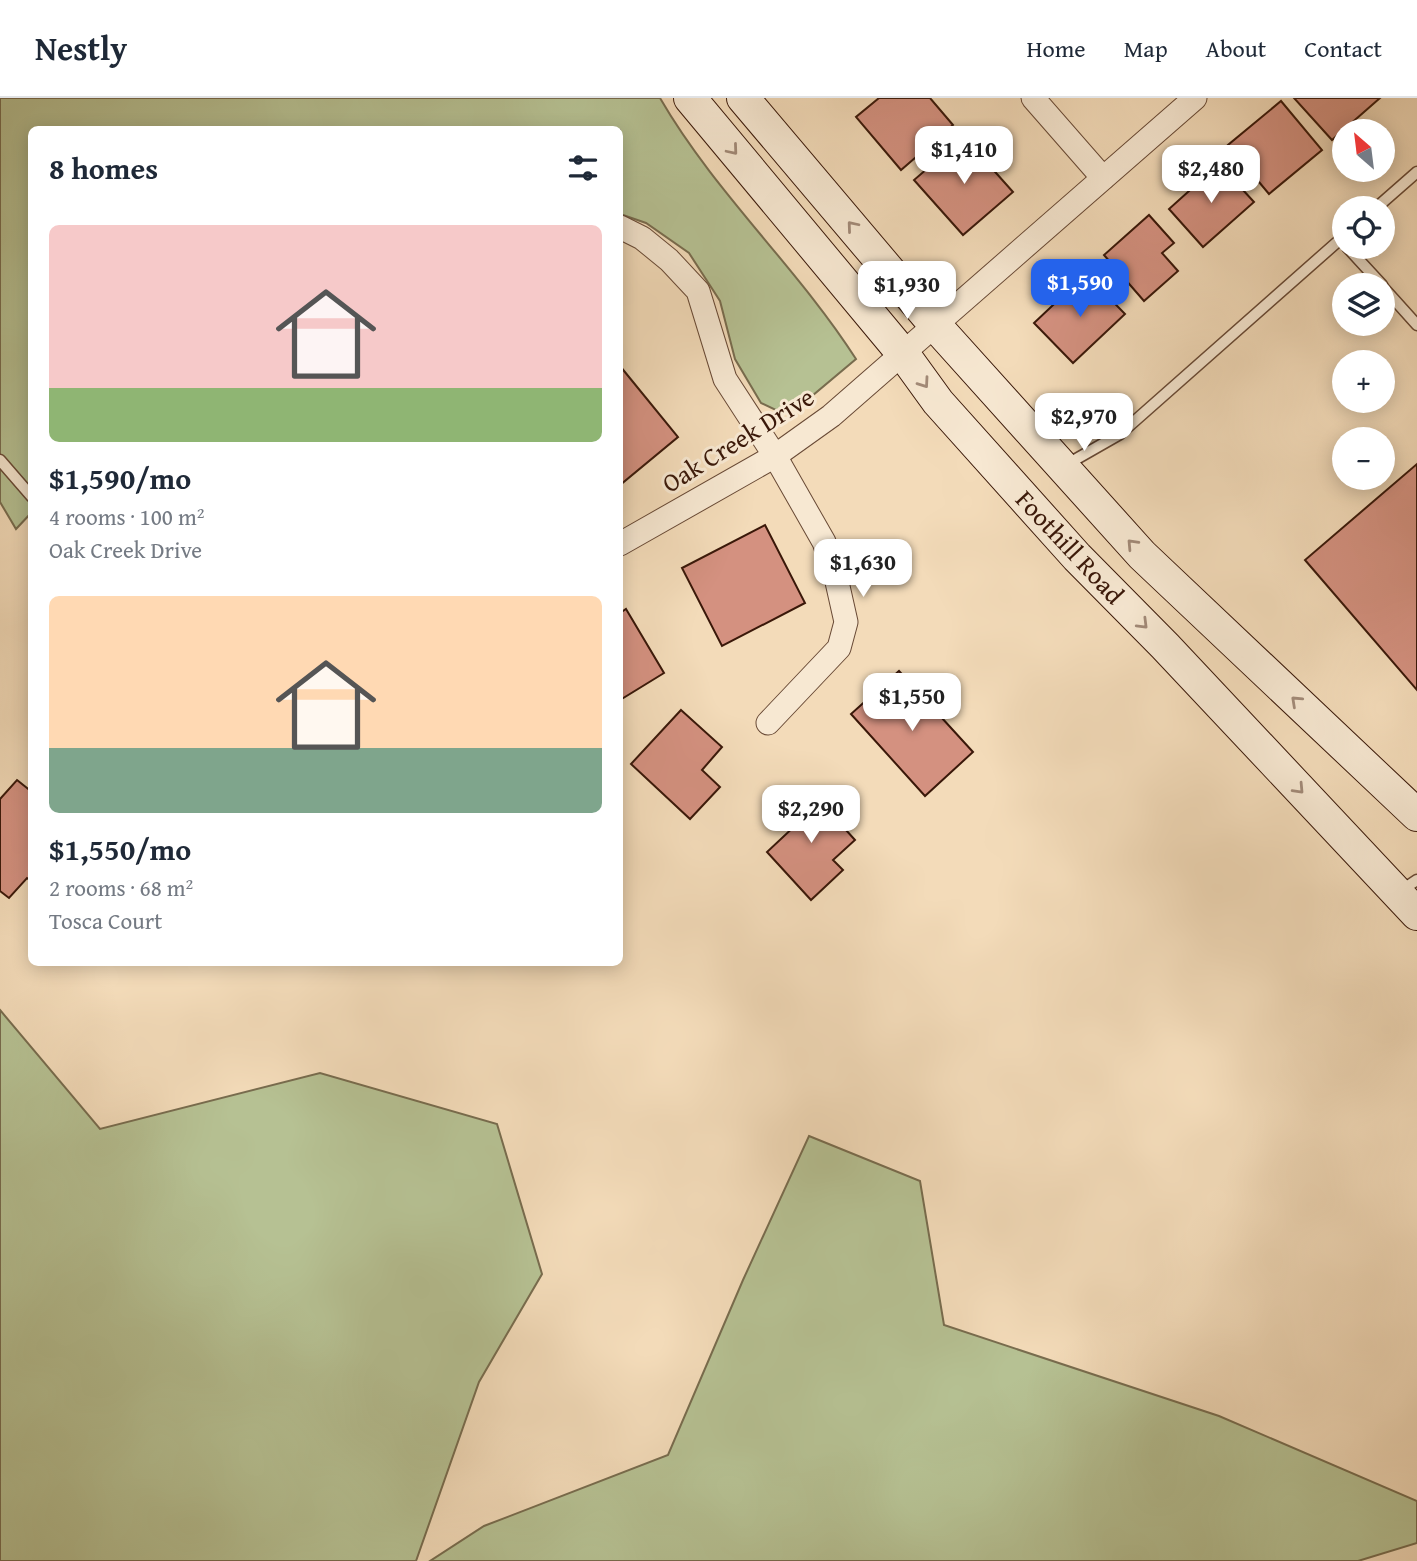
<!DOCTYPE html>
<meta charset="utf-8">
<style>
body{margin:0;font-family:"Gentium Book Plus",serif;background:#f6f6f7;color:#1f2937;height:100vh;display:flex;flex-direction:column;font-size:26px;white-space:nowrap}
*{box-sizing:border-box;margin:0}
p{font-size:23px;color:#747a83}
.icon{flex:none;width:38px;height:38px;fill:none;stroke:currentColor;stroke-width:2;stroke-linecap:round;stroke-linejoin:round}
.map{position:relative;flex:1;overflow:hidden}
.side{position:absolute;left:28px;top:28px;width:595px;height:840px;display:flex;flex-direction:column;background:#fff;border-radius:10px;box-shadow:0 4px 18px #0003}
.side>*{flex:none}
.needle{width:46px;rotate:332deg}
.fabs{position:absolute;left:1332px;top:21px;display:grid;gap:14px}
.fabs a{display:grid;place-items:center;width:63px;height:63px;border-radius:50%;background:#fff;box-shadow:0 4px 18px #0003;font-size:35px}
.price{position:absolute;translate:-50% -60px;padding:0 16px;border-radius:14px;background:#fff;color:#222;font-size:23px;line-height:46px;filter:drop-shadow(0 2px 4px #0008)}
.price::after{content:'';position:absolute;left:50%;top:42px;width:21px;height:16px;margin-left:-10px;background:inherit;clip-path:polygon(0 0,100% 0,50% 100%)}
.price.selected{background:#2563eb;color:#fff}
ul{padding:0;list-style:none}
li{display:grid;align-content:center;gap:14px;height:371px;padding:0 21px}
li span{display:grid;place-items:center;height:217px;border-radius:10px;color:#555}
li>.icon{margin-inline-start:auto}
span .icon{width:126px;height:126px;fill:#fffc;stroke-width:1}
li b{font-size:30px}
h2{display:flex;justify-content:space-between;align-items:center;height:84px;padding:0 21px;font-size:30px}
header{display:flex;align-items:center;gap:42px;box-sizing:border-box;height:98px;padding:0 35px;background:#fff;border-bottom:2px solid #e0e1e3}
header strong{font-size:33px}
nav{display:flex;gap:38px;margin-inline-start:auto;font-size:24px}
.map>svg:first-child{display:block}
.green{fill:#b6c193;stroke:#786c4e;stroke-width:2}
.building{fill:#d49180;stroke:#3a1809;stroke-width:2}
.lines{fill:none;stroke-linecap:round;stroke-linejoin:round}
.service-casing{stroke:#684935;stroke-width:13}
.minor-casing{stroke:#684935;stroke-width:25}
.secondary-casing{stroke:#3a1809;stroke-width:34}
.service{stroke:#f7e8d2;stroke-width:10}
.minor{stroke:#f7e8d2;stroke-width:23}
.secondary{stroke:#f7e8d2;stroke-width:32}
.oneway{stroke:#a28a78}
.labels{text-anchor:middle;stroke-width:6;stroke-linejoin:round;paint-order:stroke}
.street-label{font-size:26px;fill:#3a1809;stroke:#f7e8d2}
</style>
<header>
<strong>Nestly</strong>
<nav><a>Home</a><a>Map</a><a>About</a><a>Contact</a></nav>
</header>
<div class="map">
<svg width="1417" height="1463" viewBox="0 0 1417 1463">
<rect width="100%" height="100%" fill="#f3dbb9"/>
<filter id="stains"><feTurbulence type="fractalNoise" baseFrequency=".00286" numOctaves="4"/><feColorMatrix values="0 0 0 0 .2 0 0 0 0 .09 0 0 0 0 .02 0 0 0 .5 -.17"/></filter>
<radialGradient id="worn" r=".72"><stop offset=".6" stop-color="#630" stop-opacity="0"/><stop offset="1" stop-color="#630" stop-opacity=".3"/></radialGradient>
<g class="green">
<path d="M 0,0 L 660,0 C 715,95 797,169 856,261 L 800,308 L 780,314 L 761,305 L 735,261 L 720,203 L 689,155 L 646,125 L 620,116 L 620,32 L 32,32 L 32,414 L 16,431 L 0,404 Z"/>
<path d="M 0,912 L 100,1031 L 320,975 L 497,1026 L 542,1176 L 479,1284 L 416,1463 L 0,1463 Z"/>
<path d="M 809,1038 L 920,1083 L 944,1227 L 1219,1318 L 1417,1403 L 1417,1445 L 1358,1463 L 430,1463 L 484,1428 L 668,1357 L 743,1182 Z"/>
</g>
<g class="building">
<path d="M 879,0 L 930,0 L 953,27 L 901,72 L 856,19 Z"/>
<path d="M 1294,0 L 1380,0 L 1332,42 Z"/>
<path d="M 1281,3 L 1322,52 L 1269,96 L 1228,47 Z"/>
<path d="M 964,39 L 1013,94 L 963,137 L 914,82 Z"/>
<path d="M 1219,66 L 1254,104 L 1203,149 L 1169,111 Z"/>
<path d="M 1149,117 L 1174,145 L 1162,155 L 1178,173 L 1144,203 L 1104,157 Z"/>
<path d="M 1086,176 L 1125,216 L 1073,265 L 1034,225 Z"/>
<path d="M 620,268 L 678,339 L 620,387 Z"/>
<path d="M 1417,366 L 1417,592 L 1305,462 Z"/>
<path d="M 765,427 L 805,505 L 722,548 L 682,470 Z"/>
<path d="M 626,511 L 664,575 L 620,602 L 620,515 Z"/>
<path d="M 899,573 L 973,654 L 925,698 L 851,616 Z"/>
<path d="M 681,612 L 722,649 L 702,672 L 720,689 L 690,721 L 631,666 Z"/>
<path d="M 17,682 L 32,694 L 32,784 L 27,780 L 9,800 L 0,793 L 0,701 Z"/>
<path d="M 808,690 L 855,742 L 833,762 L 843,772 L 811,802 L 767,754 L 798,725 L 785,711 Z"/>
</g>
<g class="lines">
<defs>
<g id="service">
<path d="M 1376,110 L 1417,74"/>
<path d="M 1347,149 L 1382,187"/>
<path d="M 1382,188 L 1417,227"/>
<path d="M 0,362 L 32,399"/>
<path d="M 1064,368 L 1120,336 L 1344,138"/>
<path d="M 1399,794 L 1417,782"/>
</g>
<g id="minor">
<path d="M 1033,0 L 1103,80"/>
<path d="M 620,129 L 642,140 L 669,162 L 698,193 L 725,281 L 775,358 L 824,444 L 835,475 L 846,524 L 839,550 L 768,625"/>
<path d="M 620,446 L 775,358 L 831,318 L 1195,0"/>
</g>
<g id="secondary">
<path d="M 690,0 L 904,257 L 938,304 L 1077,459 L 1165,548 L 1417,816"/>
<path d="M 743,0 L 935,227 L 1142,457 L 1417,717"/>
</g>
</defs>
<use href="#service" class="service-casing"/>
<use href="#minor" class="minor-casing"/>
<use href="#secondary" class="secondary-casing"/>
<use href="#service" class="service"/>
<use href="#minor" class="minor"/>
<use href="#secondary" class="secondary"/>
</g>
<defs><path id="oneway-chevron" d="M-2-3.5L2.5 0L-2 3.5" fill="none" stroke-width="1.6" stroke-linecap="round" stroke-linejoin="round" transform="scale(1.75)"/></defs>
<g class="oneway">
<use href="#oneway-chevron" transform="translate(733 52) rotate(50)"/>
<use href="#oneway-chevron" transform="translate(852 128) rotate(-130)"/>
<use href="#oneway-chevron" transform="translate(924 285) rotate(55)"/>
<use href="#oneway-chevron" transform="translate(1132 446) rotate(-133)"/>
<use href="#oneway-chevron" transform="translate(1143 526) rotate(45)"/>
<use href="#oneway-chevron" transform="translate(1296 603) rotate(-137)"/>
<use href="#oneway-chevron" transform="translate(1299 691) rotate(47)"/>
</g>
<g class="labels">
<g class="street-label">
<text transform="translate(738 342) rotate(-32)" y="9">Oak Creek Drive</text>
<text transform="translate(1070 449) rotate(47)" y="9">Foothill Road</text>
</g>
</g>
<rect width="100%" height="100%" filter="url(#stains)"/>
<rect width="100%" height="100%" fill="url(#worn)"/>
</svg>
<div class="fabs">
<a><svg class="needle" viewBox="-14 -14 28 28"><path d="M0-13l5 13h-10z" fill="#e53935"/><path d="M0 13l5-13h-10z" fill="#747a83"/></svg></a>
<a><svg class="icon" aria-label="locate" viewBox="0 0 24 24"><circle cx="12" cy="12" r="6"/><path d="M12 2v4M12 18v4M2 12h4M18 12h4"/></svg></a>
<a><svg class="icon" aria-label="layers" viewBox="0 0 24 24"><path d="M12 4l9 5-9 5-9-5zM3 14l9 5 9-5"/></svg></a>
<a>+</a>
<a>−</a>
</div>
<b class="price" style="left:964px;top:88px">$1,410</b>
<b class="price" style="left:1211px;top:107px">$2,480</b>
<b class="price selected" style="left:1080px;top:221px">$1,590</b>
<b class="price" style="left:907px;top:223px">$1,930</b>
<b class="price" style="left:1084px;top:355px">$2,970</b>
<b class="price" style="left:863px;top:501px">$1,630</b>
<b class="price" style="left:912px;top:635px">$1,550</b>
<b class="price" style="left:811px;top:747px">$2,290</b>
<section class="side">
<h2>8 homes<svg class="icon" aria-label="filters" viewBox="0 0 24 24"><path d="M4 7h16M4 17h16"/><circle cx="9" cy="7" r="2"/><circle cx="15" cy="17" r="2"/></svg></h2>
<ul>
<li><span style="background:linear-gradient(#f6c9c9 75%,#8fb573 0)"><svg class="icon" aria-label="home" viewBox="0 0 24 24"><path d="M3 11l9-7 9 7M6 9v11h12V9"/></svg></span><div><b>$1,590/mo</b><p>4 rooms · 100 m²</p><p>Oak Creek Drive</p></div></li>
<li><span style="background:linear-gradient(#ffd9b3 70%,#7fa58c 0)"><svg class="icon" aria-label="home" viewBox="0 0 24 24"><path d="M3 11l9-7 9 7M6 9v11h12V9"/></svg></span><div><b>$1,550/mo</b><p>2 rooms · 68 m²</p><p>Tosca Court</p></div></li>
</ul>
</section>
</div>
